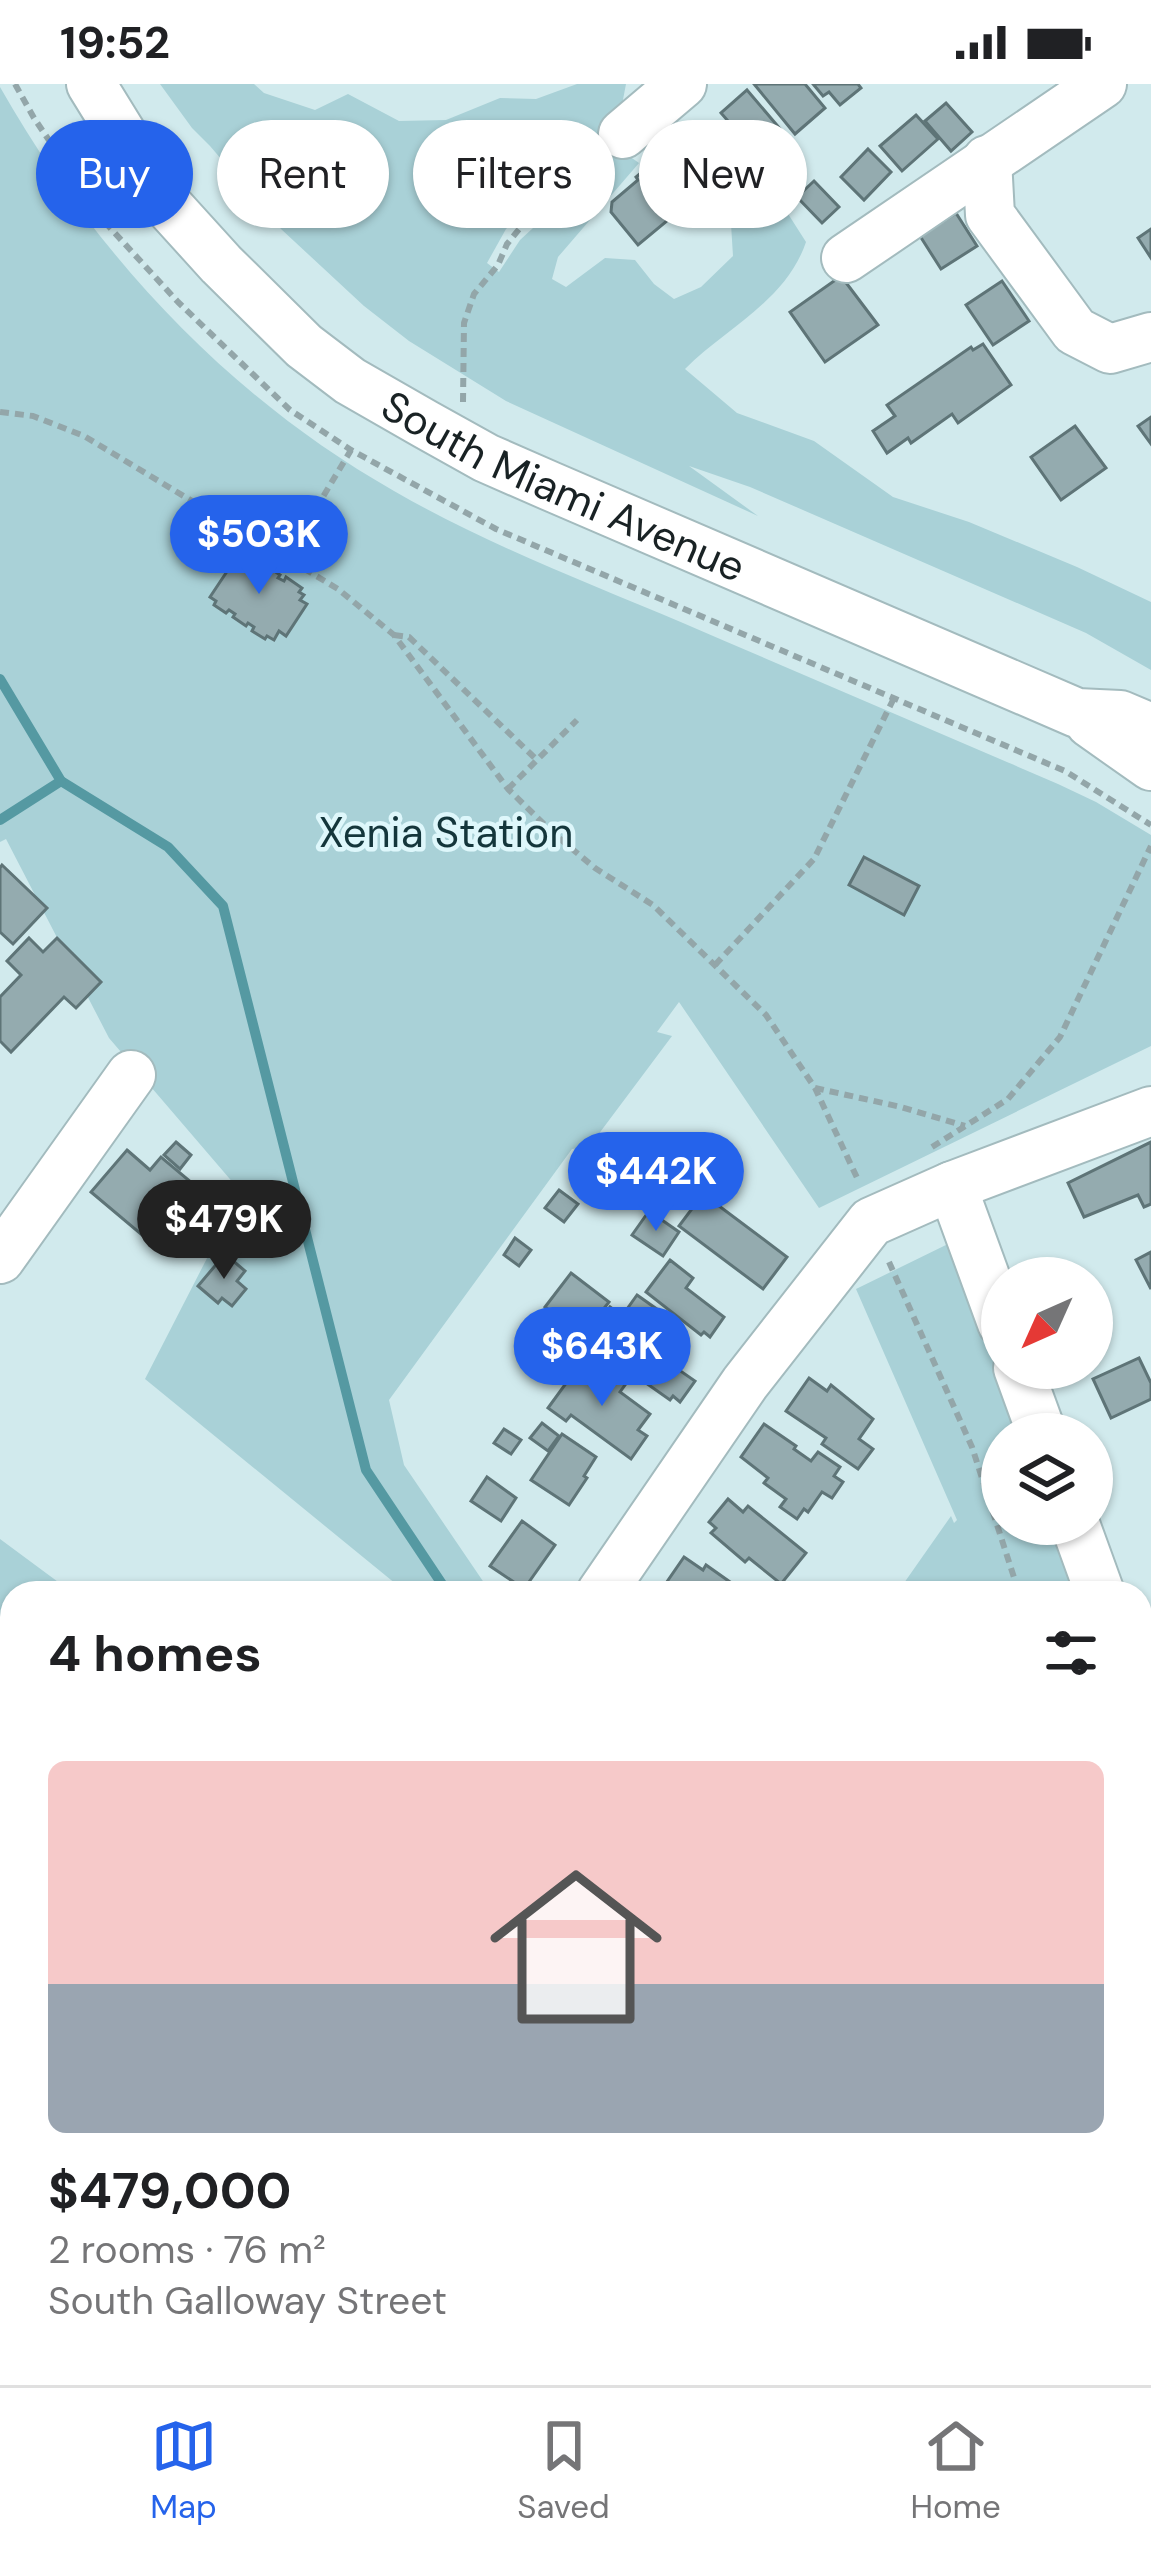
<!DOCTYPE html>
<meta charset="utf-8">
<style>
body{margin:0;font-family:"DM Sans",sans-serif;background:#f2f2f2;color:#202124;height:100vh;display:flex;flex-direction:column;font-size:45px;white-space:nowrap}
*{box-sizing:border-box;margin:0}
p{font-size:39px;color:#757577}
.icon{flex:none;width:66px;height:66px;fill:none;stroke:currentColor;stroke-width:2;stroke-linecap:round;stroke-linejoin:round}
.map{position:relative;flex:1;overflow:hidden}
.panel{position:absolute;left:0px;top:1497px;width:1152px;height:804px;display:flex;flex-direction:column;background:#fff;border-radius:36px 36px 0 0;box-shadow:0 3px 9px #0004}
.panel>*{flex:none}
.hud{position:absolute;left:36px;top:36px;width:1080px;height:108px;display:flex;gap:24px}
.needle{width:78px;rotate:225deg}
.fabs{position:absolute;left:981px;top:1173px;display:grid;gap:24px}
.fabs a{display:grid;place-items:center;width:132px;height:132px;border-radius:50%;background:#fff;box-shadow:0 3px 9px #0004;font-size:60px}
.price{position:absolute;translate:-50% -102px;padding:0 27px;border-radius:42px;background:#2563eb;color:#fff;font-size:39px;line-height:78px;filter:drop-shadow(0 3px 6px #0008)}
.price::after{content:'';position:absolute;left:50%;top:72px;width:36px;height:27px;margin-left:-18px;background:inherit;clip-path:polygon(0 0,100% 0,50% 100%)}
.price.on{background:#222;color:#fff}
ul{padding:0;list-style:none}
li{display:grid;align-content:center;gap:24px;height:636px;padding:0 48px}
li+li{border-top:3px solid #e0e0e0}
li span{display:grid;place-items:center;height:372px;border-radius:18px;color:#555}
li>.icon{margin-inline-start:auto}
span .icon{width:216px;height:216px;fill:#fffc;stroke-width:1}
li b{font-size:51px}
h2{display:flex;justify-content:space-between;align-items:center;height:144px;padding:0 48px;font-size:51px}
.pill{padding:0 42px;border-radius:54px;background:#fff;box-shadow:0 3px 9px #0004;font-size:42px;line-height:108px}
.pill.on{background:#2563eb;color:#fff}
.status{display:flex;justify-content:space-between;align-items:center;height:84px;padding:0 60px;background:#fff;direction:ltr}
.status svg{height:33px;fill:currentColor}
.tab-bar{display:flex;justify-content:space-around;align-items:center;height:168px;border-top:3px solid #e0e0e0;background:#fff;font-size:33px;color:#757577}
.tab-bar a{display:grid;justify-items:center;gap:6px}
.tab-bar .on{color:#2563eb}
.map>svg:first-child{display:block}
.green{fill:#a9d1d7}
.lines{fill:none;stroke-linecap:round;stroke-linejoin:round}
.stream{stroke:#5599a2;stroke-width:10}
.building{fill:#94abaf;stroke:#5e7477;stroke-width:3}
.minor-casing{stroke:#a3bbbe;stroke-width:52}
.highway-casing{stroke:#fff;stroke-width:70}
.path{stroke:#93a6a9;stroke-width:6;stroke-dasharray:9 6;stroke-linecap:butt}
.minor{stroke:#fff;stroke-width:48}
.highway{stroke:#7beaf9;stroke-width:66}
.labels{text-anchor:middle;stroke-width:9;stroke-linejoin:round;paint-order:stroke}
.street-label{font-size:42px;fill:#192224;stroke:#def7fb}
.park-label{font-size:42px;fill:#14363b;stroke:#def7fb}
</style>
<div class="status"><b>19:52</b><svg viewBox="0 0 49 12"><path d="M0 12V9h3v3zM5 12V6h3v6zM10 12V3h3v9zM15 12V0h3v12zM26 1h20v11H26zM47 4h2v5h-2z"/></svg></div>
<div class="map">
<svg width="1151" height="2301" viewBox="0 0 1151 2301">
<rect width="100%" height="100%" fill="#d1eaed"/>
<g class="green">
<path d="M 160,0 L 254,0 L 264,9 L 315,26 L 348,10 L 399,37 L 446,36 L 500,14 L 536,15 L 577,0 L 626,0 L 621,26 L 603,53 L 506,145 L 487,179 L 499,188 L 520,156 L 609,74 L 629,72 L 639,79 L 558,173 L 552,195 L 566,203 L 605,174 L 635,176 L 654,200 L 674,215 L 701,203 L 733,172 L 731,140 L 700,92 L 703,65 L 719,55 L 776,111 L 806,158 C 786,217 727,243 685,285 L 737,329 L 814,357 L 893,413 L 969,438 L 1077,483 L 1151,518 L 1151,586 L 1086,549 L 750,403 L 689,382 L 758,432 L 506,317 L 409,257 L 364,222 L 281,145 L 210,62 L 192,44 Z"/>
<path d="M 0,3 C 95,170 227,312 394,407 C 486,460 586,498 683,539 C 808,593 933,646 1058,700 L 1096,718 L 1151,751 L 1151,962 L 819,1124 L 679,918 L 657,948 L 672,952 L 589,1063 L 572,1065 L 389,1316 L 404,1381 L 491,1509 L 407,1509 L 145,1295 L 241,1108 L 109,954 L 6,755 L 0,758 Z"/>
<path d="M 950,1159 L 986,1238 L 1031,1350 L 1002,1350 L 1002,1440 L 1062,1440 L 1082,1509 L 897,1509 L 951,1432 L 954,1439 L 957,1436 L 856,1205 Z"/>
<path d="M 0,1455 L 73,1509 L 12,1509 L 12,1586 L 0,1577 Z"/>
<path d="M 1140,1786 L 1151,1876 L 1151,2237 L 1140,2240 Z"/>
</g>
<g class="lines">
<g class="stream">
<path d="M 0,595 L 61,697 L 168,763 L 223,822 L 366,1386 L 448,1509"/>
<path d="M 0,736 L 61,697"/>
<path d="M 1014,2301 L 1016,2289"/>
</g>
</g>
<g class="building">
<path d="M 754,0 L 805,0 L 825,24 L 795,50 Z"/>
<path d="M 813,0 L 858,0 L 861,4 L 840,21 L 829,8 L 823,12 Z"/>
<path d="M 747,6 L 793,60 L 767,82 L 721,29 Z"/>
<path d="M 946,19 L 972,48 L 951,67 L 925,37 Z"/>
<path d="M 916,31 L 938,55 L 902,87 L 880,62 Z"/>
<path d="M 684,60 L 715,97 L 638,161 L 611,128 L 612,118 L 638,96 L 636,93 L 654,78 L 657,82 Z"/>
<path d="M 868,65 L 891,88 L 864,116 L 841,93 Z"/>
<path d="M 814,97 L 839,123 L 822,139 L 797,113 Z"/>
<path d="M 956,129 L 977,162 L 941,185 L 920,152 Z"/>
<path d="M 1151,145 L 1151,174 L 1138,154 Z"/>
<path d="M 841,192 L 878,241 L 825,278 L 790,228 Z"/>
<path d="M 1002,197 L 1029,237 L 993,261 L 966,221 Z"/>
<path d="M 983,260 L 1011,301 L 958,339 L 952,330 L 911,359 L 908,354 L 887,369 L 873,347 L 895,332 L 887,321 L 971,263 L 973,266 Z"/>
<path d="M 1151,333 L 1151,360 L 1138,342 Z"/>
<path d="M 1075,342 L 1106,384 L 1061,416 L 1031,373 Z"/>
<path d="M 240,468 L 245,472 L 248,468 L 263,478 L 261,482 L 265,485 L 267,482 L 280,491 L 278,494 L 284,497 L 286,493 L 302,504 L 299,508 L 304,511 L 300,516 L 307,520 L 286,552 L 279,547 L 274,556 L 267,552 L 265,555 L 252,547 L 254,543 L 248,539 L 246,542 L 233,533 L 235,530 L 229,526 L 226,529 L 214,521 L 216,517 L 210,513 Z"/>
<path d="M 864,773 L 919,802 L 904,831 L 849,801 Z"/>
<path d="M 2,781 L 47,824 L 13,860 L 0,848 L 0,784 Z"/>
<path d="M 29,854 L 43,868 L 57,854 L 101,898 L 76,924 L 64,913 L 11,968 L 0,957 L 0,913 L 21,891 L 7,877 Z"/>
<path d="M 176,1058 L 191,1071 L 180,1085 L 164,1071 Z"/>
<path d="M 1151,1058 L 1151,1120 L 1144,1123 L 1138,1111 L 1084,1133 L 1068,1099 Z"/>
<path d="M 127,1066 L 150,1086 L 161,1073 L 198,1104 L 171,1142 L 158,1132 L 142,1151 L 91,1108 Z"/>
<path d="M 559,1106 L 578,1120 L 564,1138 L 545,1124 Z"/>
<path d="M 703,1110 L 787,1173 L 763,1205 L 679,1142 Z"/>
<path d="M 649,1127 L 679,1148 L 663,1172 L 632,1151 Z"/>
<path d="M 515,1154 L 531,1166 L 519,1182 L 504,1171 Z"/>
<path d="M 1151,1168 L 1151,1205 L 1136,1176 Z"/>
<path d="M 225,1170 L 245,1187 L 237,1197 L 246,1205 L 232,1222 L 222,1214 L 218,1219 L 198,1202 Z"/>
<path d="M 670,1176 L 693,1194 L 686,1204 L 724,1233 L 710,1253 L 704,1248 L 701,1251 L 646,1208 Z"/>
<path d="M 571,1189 L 609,1218 L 583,1251 L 545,1223 Z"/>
<path d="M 637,1211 L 668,1233 L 658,1248 L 663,1251 L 658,1259 L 672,1269 L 666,1277 L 695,1297 L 680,1318 L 673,1312 L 670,1316 L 612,1275 L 620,1263 L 607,1254 L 611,1249 L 598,1240 L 610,1223 L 622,1232 Z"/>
<path d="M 1139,1274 L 1151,1299 L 1151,1315 L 1111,1334 L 1093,1295 Z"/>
<path d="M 580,1280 L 595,1291 L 601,1283 L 625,1301 L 620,1308 L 650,1330 L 638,1346 L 647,1352 L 631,1375 L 571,1331 L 566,1337 L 548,1324 Z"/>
<path d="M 809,1294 L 827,1307 L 831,1301 L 873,1335 L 859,1355 L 873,1365 L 858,1385 L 822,1360 L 826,1354 L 786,1327 Z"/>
<path d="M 542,1339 L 559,1352 L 548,1367 L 530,1354 Z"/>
<path d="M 764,1340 L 796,1362 L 794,1365 L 811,1377 L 818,1368 L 840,1383 L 834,1392 L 843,1398 L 832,1414 L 822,1408 L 808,1428 L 804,1425 L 797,1435 L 780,1423 L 786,1415 L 764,1399 L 768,1394 L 741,1373 Z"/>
<path d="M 504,1345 L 521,1356 L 511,1370 L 494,1359 Z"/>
<path d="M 562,1350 L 596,1373 L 584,1392 L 587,1394 L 569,1421 L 531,1396 Z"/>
<path d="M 487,1393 L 516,1414 L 501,1437 L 471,1417 Z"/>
<path d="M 728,1415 L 743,1428 L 748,1422 L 806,1469 L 781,1500 L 749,1474 L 745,1478 L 711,1449 L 716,1444 L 709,1438 Z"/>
<path d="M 522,1437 L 555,1461 L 524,1505 L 490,1482 Z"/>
<path d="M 684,1473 L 703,1486 L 706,1481 L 730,1498 L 726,1504 L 734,1509 L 667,1509 L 662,1505 Z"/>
<path d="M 7,1817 L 12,1820 L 12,1876 L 0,1867 L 0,1826 Z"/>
<path d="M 0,2046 L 12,2056 L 12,2077 L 0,2093 Z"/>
<path d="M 12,2145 L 12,2207 L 0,2198 L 0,2162 Z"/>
<path d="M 99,2289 L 133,2289 L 136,2301 L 102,2301 Z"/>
<path d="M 506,2289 L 564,2289 L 555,2301 L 502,2301 L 499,2299 Z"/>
<path d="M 585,2289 L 620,2289 L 612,2299 L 614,2301 L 576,2301 Z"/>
<path d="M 657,2289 L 701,2289 L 706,2301 L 663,2301 Z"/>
<path d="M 739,2289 L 784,2289 L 787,2301 L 748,2301 L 746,2292 L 740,2293 Z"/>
<path d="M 814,2289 L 847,2289 L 849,2297 L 816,2301 Z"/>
</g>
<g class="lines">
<defs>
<g id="minor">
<path id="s1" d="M 91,0 L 162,115 L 221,180 L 304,262 L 350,297 L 425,340 L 486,374 L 550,402 L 1077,629 L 1120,631 L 1151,644"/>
<path d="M 623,50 L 682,0"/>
<path d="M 987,76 L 990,131 L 1075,247 L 1110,265 L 1151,253"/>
<path d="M 846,174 L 1102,0"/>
<path d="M 1090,639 L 1151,682"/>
<path d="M 952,1102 L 1002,1239"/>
<path d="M 0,1175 L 131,991"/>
<path d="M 1018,1284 L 1042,1350"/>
<path d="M 1075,1440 L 1100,1509"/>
<path d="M 601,1509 L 745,1299 L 871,1138 L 952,1102 L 1151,1027"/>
<path d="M 1140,1656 L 1151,1705"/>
<path d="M 0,1990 L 12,1999"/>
<path d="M 0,2286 L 12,2271"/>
<path d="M 393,2289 L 409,2301"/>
<path d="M 708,2289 L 714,2301"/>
</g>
<path id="highway" d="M 1121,2301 L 1151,2293"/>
</defs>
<use href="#minor" class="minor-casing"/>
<use href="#highway" class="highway-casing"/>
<g class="path">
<path d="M 15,0 L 34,34 L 102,135 L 178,218 L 290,326 L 351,366 L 496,445 L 1065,687 L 1151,741"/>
<path d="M 463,318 L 464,239 L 474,210 L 498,181 L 507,160 L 529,133 L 595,75"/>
<path d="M 0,328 L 33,332 L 84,352 L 338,505 L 394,551 L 508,705 L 553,749 L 595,784 L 653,821 L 766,931 L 815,1004 L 859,1098"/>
<path d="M 285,476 L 351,366"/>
<path d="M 394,551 L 409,553 L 537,676"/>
<path d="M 508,705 L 577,636"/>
<path d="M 715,881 L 814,775 L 894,614"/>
<path d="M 815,1004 L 901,1023 L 965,1042"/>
<path d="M 932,1063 L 1008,1015 L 1060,953 L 1151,762"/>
<path d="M 889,1178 L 972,1363 L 1019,1509"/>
</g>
<use href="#minor" class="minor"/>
<use href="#highway" class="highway"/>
</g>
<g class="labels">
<g class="street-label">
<text dy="15" stroke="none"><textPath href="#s1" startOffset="636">South Miami Avenue</textPath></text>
</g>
<g class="park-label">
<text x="446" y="763">Xenia Station</text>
</g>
</g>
</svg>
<div class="fabs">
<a><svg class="needle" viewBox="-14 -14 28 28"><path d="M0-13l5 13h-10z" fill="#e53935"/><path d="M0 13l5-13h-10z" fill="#757577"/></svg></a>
<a><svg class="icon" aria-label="layers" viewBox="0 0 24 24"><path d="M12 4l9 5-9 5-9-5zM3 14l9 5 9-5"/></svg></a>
</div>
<b class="price" style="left:259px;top:513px">$503K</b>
<b class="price" style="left:656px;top:1150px">$442K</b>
<b class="price on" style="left:224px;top:1198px">$479K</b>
<b class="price" style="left:602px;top:1325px">$643K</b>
<div class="hud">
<a class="pill on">Buy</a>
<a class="pill">Rent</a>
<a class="pill">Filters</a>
<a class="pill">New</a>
</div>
<section class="panel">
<h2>4 homes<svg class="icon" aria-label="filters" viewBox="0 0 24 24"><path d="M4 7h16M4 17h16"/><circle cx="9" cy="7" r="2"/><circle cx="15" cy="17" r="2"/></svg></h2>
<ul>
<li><span style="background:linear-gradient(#f6c9c9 60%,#9aa5b1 0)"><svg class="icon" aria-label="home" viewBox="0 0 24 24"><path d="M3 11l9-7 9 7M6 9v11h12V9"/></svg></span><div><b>$479,000</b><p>2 rooms · 76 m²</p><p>South Galloway Street</p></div></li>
</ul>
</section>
</div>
<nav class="tab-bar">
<a class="on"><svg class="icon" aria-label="map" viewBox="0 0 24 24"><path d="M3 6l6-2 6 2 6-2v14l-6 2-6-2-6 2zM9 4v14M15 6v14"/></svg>Map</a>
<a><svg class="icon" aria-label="saved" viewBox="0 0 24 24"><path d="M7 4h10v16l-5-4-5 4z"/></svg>Saved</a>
<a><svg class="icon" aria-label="home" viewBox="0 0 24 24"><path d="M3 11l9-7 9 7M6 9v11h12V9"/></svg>Home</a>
</nav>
